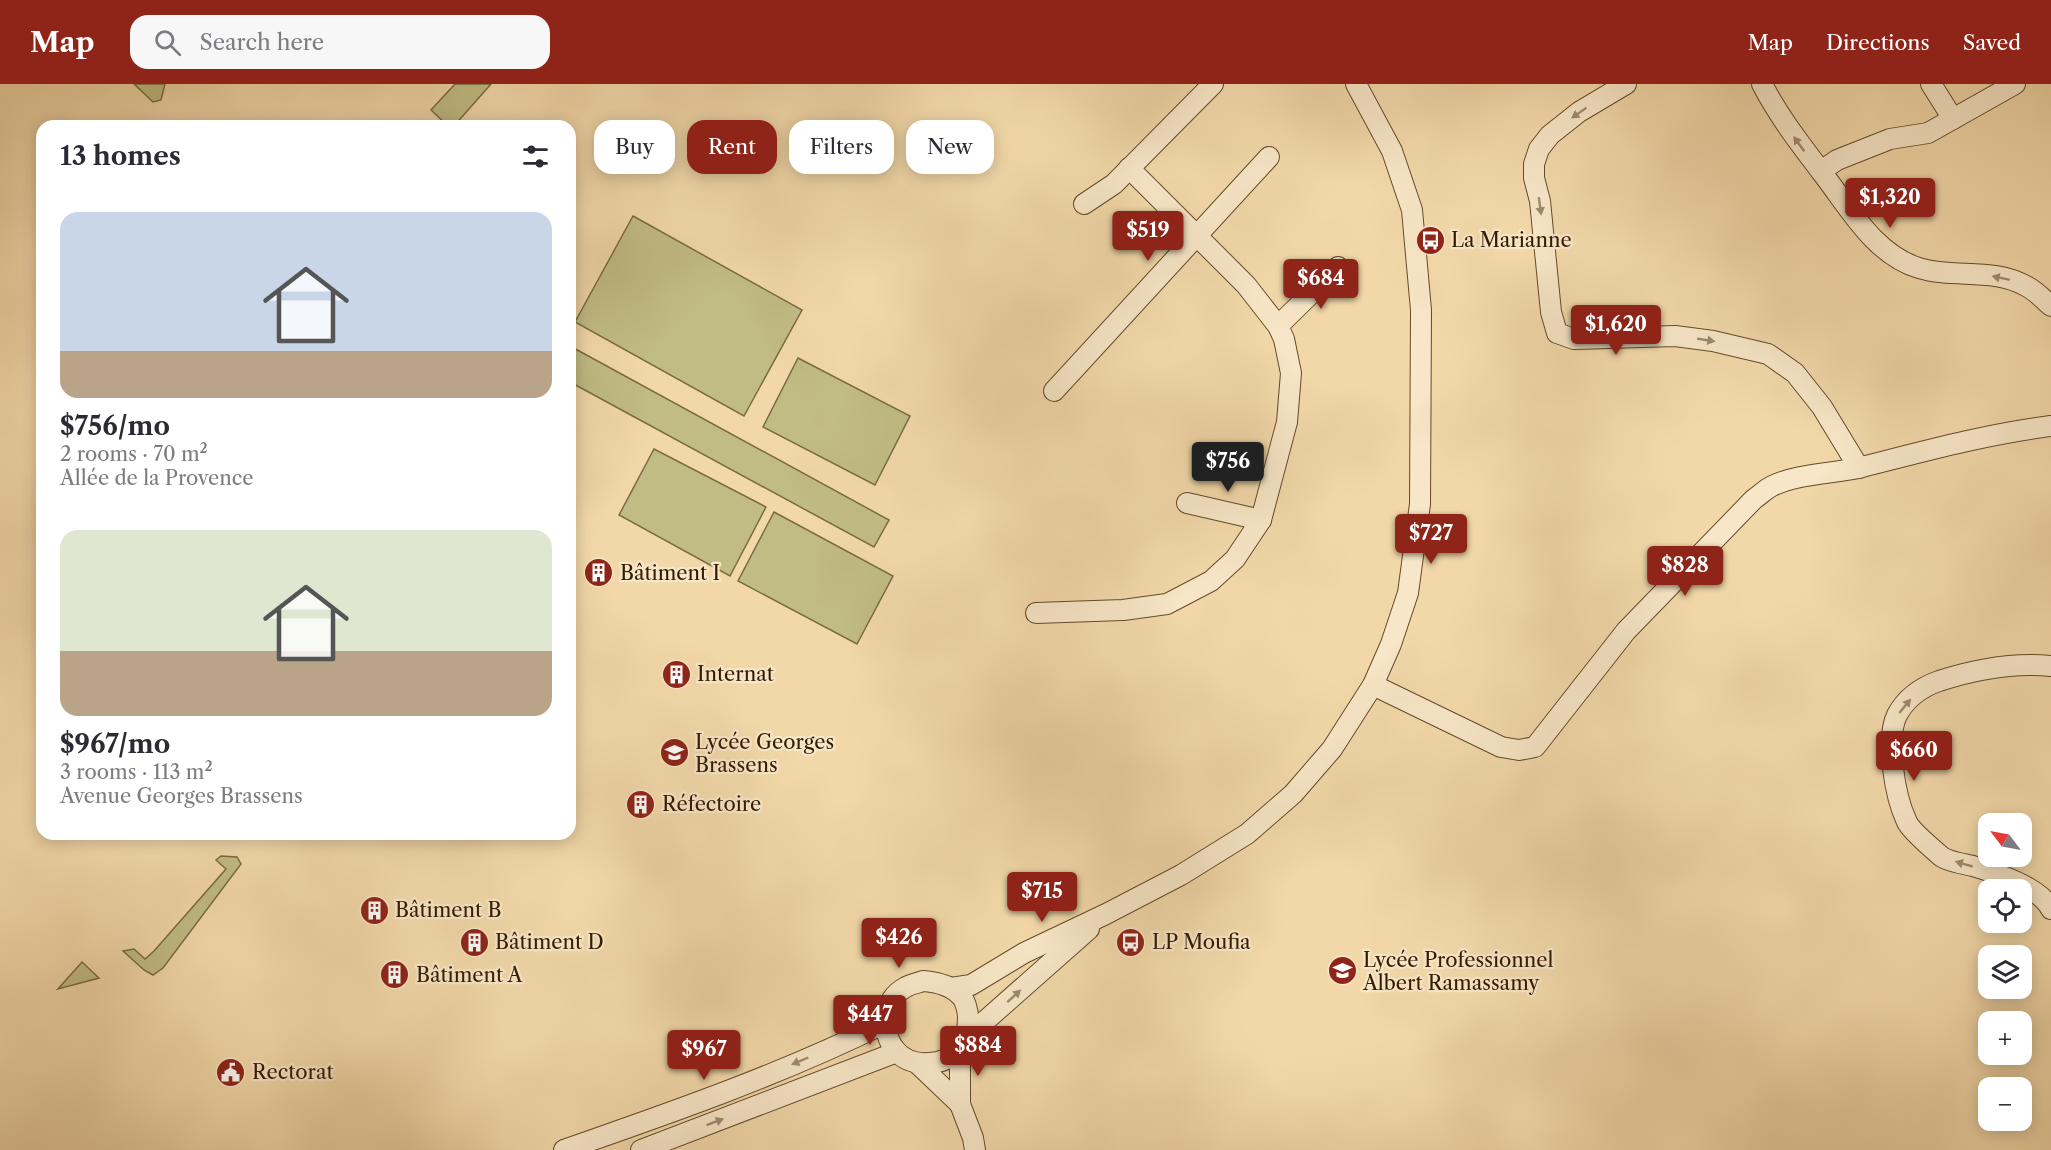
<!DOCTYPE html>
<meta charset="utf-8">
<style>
body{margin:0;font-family:"Libre Caslon Text",serif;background:#f7f7f7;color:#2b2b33;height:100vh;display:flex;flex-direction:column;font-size:22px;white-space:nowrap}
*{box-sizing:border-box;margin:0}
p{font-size:20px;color:#7c7c81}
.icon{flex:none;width:33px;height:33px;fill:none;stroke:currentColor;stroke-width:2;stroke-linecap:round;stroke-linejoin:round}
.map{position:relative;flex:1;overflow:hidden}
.sheet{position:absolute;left:36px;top:36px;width:540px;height:720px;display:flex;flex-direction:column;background:#fff;border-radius:18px;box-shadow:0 3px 15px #0003}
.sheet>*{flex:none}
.hud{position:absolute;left:594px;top:36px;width:570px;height:54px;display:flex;gap:12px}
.needle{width:39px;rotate:302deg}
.buttons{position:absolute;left:1978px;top:729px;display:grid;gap:12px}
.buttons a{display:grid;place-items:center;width:54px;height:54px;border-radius:12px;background:#fff;box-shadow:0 3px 15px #0003;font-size:30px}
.price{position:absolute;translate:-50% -51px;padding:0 14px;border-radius:6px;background:#8f2418;color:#fff;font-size:20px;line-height:39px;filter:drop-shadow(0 2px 3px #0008)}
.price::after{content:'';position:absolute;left:50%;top:36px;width:18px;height:14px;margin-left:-9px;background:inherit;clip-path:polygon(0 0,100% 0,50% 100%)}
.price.on{background:#222;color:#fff}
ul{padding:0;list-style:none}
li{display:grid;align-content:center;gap:12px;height:318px;padding:0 24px}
li span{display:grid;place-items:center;height:186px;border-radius:18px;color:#555}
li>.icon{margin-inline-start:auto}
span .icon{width:108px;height:108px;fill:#fffc;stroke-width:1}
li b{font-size:26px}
h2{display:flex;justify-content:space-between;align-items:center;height:72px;padding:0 24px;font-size:26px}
.chip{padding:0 21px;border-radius:18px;background:#fff;box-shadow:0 3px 15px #0003;font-size:21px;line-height:54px}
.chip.on{background:#8f2418;color:#fff}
header{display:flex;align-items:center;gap:36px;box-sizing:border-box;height:84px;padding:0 30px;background:#8f2418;color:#fff}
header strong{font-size:28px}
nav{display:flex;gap:33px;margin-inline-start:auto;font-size:21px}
.search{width:420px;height:54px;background:#f7f7f7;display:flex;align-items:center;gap:15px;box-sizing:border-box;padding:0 21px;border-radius:18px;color:#7c7c81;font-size:22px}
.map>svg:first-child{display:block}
.green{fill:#c1bc84;stroke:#7a6b42;stroke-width:1.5}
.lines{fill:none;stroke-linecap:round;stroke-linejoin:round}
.minor-casing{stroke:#644a2a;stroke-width:22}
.minor{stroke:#f7e6c7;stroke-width:20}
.oneway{fill:#9f8a6d}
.labels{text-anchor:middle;stroke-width:4.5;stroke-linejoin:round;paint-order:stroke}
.poi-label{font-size:20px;fill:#341a00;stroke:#f7e6c7;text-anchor:start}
</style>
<header>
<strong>Map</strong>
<div class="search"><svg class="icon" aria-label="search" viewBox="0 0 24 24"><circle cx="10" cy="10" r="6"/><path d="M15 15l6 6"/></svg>Search here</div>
<nav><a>Map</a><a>Directions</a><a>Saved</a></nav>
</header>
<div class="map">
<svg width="2051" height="1066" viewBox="0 0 2051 1066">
<rect width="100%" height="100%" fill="#f2d8a9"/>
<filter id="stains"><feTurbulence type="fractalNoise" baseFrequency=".00333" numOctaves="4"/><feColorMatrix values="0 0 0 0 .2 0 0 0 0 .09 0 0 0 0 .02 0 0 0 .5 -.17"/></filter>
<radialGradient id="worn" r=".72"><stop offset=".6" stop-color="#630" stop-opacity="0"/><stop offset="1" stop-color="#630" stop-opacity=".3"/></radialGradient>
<g class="green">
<path d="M 134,0 L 165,0 L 161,16 L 153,18 Z"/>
<path d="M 455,0 L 491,0 L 454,42 L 448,42 L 431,26 Z"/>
<path d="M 633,132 L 802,226 L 744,332 L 575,238 Z"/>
<path d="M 570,262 L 889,436 L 874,463 L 570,298 Z"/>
<path d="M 798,274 L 910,332 L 875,401 L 763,343 Z"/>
<path d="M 654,365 L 766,423 L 730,492 L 619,431 Z"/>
<path d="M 774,428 L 893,492 L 857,560 L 738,497 Z"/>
<path d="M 221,772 L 237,773 L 241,780 L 163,884 L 153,891 L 144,886 L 123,867 L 134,865 L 145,875 L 154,867 L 226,785 L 216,776 Z"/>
<path d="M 82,878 L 99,894 L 58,905 Z"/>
</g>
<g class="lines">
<defs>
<g id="minor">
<path d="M 1626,0 L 1579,28 L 1550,51 L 1539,65 L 1534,80 L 1534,94 L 1540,117 L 1551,228 L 1557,249 L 1574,255 L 1675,252 L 1713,257 L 1768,270 L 1795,289 L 1822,323 L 1859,384"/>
<path d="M 1762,0 C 1779,33 1801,61 1823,90 C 1850,125 1875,171 1919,184 C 1954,195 1993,183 2026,202 C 2035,206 2043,215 2051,222"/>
<path d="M 1931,0 L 1953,35"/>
<path d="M 1821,87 L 1837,76 L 1890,55 L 1928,49 L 2015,0"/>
<path d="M 1084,120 L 1114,100 L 1213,0"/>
<path d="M 1278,242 L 1338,183"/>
<path d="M 1054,307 L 1269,73"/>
<path d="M 1187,419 L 1261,436"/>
<path d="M 1036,529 L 1123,526 L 1167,520 L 1211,497 L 1235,475 L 1261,436 L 1287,338 L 1291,289 L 1284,255 L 1278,242 L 1246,201 L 1129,84"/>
<path d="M 2051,582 C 2012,578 1976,585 1939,597 C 1922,603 1906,614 1897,631 C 1885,656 1895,713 1907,738 C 1911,747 1934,766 1942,773 C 1950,778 1964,780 1973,782 C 1996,789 2040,803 2051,825"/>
<path d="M 1373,601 L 1501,663 L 1519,666 L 1535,663 L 1626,547 L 1754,415 C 1760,411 1766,405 1772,402 C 1799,389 1834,390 1862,383 C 1925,367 1987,350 2051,342"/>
<path d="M 923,897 C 937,898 951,901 961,912 C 965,916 968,927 968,933 C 968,959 956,978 929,979 C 916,980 905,977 896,967 C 880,948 882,915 906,903 C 911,900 918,899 923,897 Z"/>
<path d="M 951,904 L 971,901 L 1024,869 L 1106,830 L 1181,791 L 1247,750 L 1293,710 L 1332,665 L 1373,601 L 1391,560 L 1408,509 L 1420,420 L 1421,226 L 1412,126 L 1392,67 L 1356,0"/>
<path d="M 968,948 L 985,937 L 1089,845"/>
<path d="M 960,966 L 960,1020 L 973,1054 L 975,1066"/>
<path d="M 918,980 L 960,1020"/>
<path d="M 564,1066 C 673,1028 782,990 885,939"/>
<path d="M 641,1066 L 897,968"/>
</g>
</defs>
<use href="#minor" class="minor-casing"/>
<use href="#minor" class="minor"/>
</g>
<defs><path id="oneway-solid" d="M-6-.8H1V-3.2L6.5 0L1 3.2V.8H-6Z" transform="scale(1.5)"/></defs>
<g class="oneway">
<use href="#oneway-solid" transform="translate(1579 29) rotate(145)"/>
<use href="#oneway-solid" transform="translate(1799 60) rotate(-126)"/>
<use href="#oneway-solid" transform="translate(1540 122) rotate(82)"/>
<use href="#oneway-solid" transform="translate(2001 194) rotate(-168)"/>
<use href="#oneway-solid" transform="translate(1706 256) rotate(9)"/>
<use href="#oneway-solid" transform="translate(1905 622) rotate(-51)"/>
<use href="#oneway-solid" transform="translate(1964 780) rotate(-164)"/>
<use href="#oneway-solid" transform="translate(1014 912) rotate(-42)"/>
<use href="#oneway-solid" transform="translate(800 977) rotate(157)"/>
<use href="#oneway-solid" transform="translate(715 1038) rotate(-21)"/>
</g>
<defs>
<symbol id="bus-disc" viewBox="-11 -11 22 22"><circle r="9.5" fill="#8f2418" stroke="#f7e6c7"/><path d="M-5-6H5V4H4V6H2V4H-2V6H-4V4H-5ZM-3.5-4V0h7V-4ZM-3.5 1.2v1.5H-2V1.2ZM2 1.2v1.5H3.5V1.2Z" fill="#fff"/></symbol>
<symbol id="building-disc" viewBox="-11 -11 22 22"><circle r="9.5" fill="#8f2418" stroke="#f7e6c7"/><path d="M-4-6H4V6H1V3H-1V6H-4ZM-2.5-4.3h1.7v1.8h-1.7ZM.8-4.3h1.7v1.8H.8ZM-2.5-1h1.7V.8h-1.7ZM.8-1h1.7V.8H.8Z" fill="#fff"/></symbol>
<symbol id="school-disc" viewBox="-11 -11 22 22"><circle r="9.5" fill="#8f2418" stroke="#f7e6c7"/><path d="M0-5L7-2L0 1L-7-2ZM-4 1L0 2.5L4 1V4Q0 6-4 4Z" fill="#fff"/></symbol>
<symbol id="civic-disc" viewBox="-11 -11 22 22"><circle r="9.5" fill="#8f2418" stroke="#f7e6c7"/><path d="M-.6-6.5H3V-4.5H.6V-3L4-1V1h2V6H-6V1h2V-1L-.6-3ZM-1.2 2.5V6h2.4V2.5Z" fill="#fff"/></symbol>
</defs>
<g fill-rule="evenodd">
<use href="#bus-disc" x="1414" y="140" width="33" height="33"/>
<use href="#building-disc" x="582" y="472" width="33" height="33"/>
<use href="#building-disc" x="660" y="574" width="33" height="33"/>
<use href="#school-disc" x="658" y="652" width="33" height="33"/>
<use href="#building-disc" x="624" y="704" width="33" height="33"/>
<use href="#building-disc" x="358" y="810" width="33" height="33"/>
<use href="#building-disc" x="458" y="842" width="33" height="33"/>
<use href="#bus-disc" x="1114" y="842" width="33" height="33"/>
<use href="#school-disc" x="1326" y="870" width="33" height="33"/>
<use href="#building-disc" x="378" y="874" width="33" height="33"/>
<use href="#civic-disc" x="214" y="972" width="33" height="33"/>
</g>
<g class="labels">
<g class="poi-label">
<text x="1451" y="163">La Marianne</text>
<text x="620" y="496">Bâtiment I</text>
<text x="697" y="597">Internat</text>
<text x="695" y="665">Lycée Georges<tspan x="695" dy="23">Brassens</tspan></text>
<text x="662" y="727">Réfectoire</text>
<text x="395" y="833">Bâtiment B</text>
<text x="495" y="865">Bâtiment D</text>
<text x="1152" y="865">LP Moufia</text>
<text x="1363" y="883">Lycée Professionnel<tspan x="1363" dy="23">Albert Ramassamy</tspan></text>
<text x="416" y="898">Bâtiment A</text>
<text x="252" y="995">Rectorat</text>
</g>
</g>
<rect width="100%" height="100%" filter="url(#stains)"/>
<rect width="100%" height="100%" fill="url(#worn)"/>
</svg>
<div class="buttons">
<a><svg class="needle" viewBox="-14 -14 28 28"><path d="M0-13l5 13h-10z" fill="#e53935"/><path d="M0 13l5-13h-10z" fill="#7c7c81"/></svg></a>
<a><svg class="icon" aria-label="locate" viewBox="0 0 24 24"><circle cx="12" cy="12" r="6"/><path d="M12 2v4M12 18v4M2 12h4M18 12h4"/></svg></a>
<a><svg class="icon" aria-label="layers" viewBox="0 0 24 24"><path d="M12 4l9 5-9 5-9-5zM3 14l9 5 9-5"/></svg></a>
<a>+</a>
<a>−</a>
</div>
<b class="price" style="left:1890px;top:145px">$1,320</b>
<b class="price" style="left:1148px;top:178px">$519</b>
<b class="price" style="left:1321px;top:226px">$684</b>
<b class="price" style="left:1616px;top:272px">$1,620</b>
<b class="price on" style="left:1228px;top:409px">$756</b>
<b class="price" style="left:1431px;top:481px">$727</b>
<b class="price" style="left:1685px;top:513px">$828</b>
<b class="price" style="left:1914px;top:698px">$660</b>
<b class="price" style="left:1042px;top:839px">$715</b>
<b class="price" style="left:899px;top:885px">$426</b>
<b class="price" style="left:870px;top:962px">$447</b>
<b class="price" style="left:978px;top:993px">$884</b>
<b class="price" style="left:704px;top:997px">$967</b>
<div class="hud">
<a class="chip">Buy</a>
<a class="chip on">Rent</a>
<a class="chip">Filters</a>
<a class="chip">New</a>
</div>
<section class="sheet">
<h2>13 homes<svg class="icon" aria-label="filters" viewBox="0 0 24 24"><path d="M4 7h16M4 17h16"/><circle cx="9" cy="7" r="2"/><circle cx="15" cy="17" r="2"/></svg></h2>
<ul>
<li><span style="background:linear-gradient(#c9d6e8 75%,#b9a48a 0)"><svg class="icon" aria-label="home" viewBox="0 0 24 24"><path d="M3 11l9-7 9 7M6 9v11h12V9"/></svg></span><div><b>$756/mo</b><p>2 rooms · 70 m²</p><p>Allée de la Provence</p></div></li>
<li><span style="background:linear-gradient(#dfe7d0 65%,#b9a48a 0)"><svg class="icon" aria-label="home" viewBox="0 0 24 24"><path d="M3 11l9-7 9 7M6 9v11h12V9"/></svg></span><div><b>$967/mo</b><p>3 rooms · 113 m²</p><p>Avenue Georges Brassens</p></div></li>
</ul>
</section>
</div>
